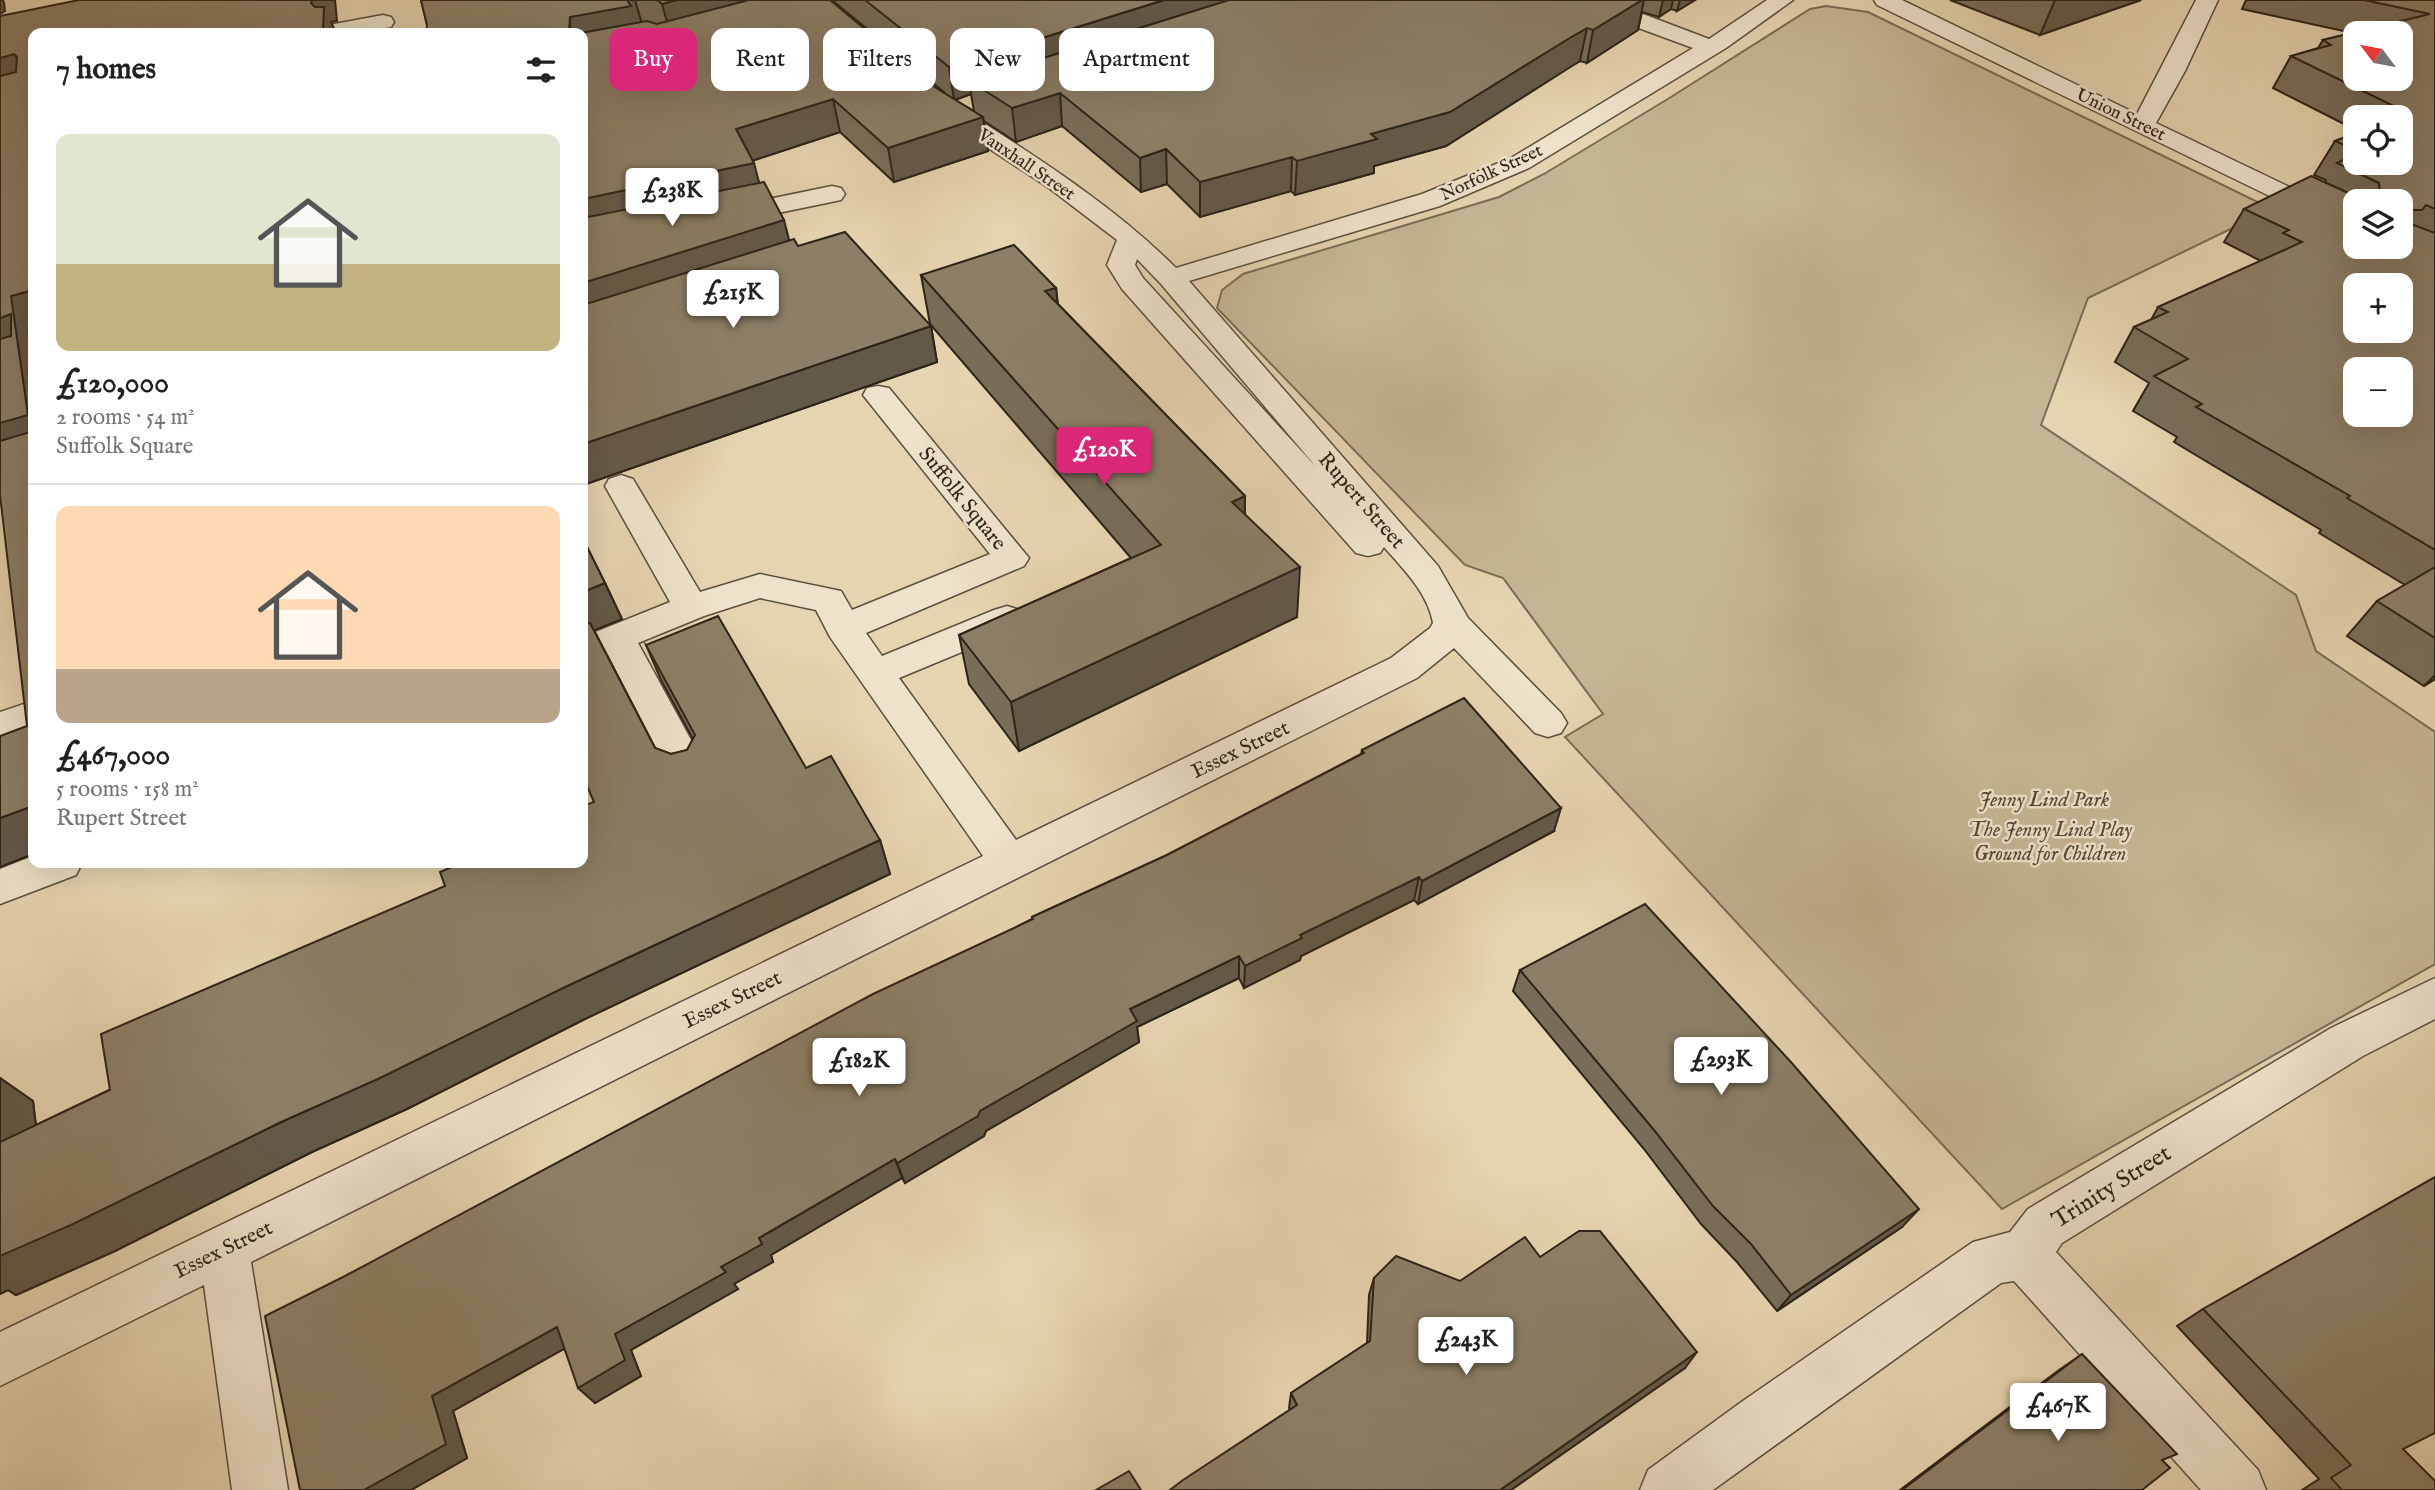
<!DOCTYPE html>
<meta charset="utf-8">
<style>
body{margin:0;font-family:"IM FELL English",serif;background:#f2f2f2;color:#202124;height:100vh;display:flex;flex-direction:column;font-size:26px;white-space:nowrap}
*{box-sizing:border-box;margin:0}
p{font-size:23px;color:#757577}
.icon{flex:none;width:38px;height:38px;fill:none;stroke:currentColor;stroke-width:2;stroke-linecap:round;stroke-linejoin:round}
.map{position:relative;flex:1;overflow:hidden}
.drawer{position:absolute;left:28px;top:28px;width:560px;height:840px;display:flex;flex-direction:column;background:#fff;border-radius:14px;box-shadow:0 7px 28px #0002}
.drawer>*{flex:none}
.top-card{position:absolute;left:609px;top:28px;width:665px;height:63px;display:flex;gap:14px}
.needle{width:46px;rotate:302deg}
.buttons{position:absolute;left:2343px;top:21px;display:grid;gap:14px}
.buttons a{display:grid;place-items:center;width:70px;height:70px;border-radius:14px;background:#fff;box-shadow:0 7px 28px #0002;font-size:35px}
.price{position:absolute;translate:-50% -60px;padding:0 16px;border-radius:7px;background:#fff;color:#222;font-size:23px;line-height:46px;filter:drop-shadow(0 2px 4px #0008)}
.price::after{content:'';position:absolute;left:50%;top:42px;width:21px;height:16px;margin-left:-10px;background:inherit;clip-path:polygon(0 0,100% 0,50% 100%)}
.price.selected{background:#db2777;color:#fff}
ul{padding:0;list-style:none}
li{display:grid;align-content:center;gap:14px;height:371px;padding:0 28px}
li+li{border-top:2px solid #e0e0e0}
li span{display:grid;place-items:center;height:217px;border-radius:14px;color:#555}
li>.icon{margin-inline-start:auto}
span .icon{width:126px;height:126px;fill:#fffc;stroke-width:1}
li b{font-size:30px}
h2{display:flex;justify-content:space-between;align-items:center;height:84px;padding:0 28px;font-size:30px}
.chip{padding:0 24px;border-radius:14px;background:#fff;box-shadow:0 7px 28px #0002;font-size:24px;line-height:63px}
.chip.selected{background:#db2777;color:#fff}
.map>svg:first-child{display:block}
.green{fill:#c6b595;stroke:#796c56;stroke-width:2}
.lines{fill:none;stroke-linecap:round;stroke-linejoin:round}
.minor-casing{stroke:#5a4f3e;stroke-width:3}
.minor{fill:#efe2cb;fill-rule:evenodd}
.wall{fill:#796d59;stroke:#2c2318;stroke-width:2;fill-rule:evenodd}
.shaded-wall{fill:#635948;stroke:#2c2318;stroke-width:2}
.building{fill:#8d7f67;stroke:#2c2318;stroke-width:2;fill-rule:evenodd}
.labels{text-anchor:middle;stroke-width:5;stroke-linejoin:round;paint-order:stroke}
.far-street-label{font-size:18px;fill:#2c2318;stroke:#efe2cb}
.street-label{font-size:21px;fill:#2c2318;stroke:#efe2cb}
.park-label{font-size:21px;font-style:italic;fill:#524837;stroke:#efe2cb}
.near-street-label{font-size:24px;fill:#2c2318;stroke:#efe2cb}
</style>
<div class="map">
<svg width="2435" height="1490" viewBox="0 0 2435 1490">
<rect width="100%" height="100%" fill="#e6d3af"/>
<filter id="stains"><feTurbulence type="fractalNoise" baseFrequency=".00286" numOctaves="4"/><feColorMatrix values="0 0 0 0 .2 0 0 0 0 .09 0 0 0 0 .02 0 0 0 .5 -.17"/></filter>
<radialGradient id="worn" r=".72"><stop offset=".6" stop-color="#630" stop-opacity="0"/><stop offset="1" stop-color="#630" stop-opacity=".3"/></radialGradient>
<path class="green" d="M 1826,6 L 1868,12 L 2272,209 L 2088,298 L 2041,425 L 2296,595 L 2316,651 L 2435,732 L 2435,964 L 2002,1209 L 1565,737 L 1603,714 L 1503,578 L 1465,565 L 1217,308 L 1222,290 L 1243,274 L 1499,197 L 1544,174 L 1671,97 L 1810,9 Z"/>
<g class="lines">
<defs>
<g id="minor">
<path d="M 1561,0 L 1597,0 L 1622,6 L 1709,39 L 1767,0 L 1793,0 L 1726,48 L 1529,168 L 1440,206 L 1189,281 L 1438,566 L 1468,618 L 1561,713 L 1567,723 L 1561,733 L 1548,737 L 1535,733 L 1454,648 L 1417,678 L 251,1262 L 288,1490 L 232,1490 L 204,1285 L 0,1386 L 0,1332 L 983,856 L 830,637 L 816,610 L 760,598 L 704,616 L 638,643 L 708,771 L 702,782 L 688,786 L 674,782 L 608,655 L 583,664 L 583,637 L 670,602 L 605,486 L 609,479 L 621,475 L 633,479 L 700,592 L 760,574 L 841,591 L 852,610 L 990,554 L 863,395 L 867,388 L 878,386 L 889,388 L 1029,558 L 1024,566 L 866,633 L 882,656 L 994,610 L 1007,606 L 1020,610 L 1025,619 L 1020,628 L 899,678 L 1016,840 L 1391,658 L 1430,628 L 1433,623 C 1428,593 1403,569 1384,547 L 1380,553 L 1368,556 L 1356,553 L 1122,289 L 1107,265 L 1117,240 L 1049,188 L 935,113 L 932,108 L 935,103 L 944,101 L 953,103 C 1031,154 1110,202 1176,268 L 1422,194 L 1511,158 L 1693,48 L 1606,16 L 1564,5 ZM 1137,259 L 1161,284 L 1317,468 L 1143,278 L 1135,265 Z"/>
<path d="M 1874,0 L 1902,0 L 2137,114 L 2196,0 L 2218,0 L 2185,71 L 2156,123 L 2356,219 L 2356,238 L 1877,5 Z"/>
<path d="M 383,15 L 391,17 L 394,22 L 391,27 L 357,33 L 328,33 L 326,30 L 329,25 Z"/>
<path d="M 832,186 L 841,188 L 845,194 L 841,200 L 725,224 L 716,222 L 712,216 L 716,210 L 725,208 Z"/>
<path d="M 33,701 L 33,730 L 0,741 L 0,712 Z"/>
<path d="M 33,856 L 33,863 L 82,863 L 76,875 L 0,904 L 0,869 Z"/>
<path d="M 2435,978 L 2435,1019 L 2363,1056 L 2062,1243 L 2056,1252 L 2258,1470 L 2266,1490 L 2201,1490 L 2014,1281 L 2001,1283 L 1713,1490 L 1640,1490 L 1648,1470 L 1740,1403 L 1973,1242 L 2010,1232 L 2028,1209 L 2331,1028 Z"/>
</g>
</defs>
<use href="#minor" class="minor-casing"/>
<use href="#minor" class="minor"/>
</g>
<g class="wall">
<path d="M 421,0 L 830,0 L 933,86 L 945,93 L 832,0 L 1223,0 L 1223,2 L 1229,0 L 1695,0 L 1677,11 L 1671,9 L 1659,17 L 1642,12 L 1638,30 L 1587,63 L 1580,61 L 1567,68 L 1446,146 L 1374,166 L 1374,173 L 1295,195 L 1291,191 L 1200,217 L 1167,184 L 1141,192 L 1062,126 L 1016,142 L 984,121 L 988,151 L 894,182 L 840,132 L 752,161 L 759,183 L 789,241 L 931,326 L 937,362 L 583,485 L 583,33 L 427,25 ZM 971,94 L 974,111 L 955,100 Z"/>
<path d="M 1950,0 L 2141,0 L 2040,35 Z"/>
<path d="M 2246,0 L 2435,0 L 2435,679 L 2424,686 L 2347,636 L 2377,601 L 2405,585 L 2319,533 L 2321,530 L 2174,442 L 2177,437 L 2133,411 L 2149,383 L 2115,362 L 2134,327 L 2151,320 L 2158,307 L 2261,261 L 2224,242 L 2244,209 L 2325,182 L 2326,180 L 2314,175 L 2335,141 L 2356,133 L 2356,163 L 2401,117 L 2356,117 L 2356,130 L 2273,88 L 2291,56 L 2318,48 L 2323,40 L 2353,33 L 2242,9 ZM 2356,201 L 2401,201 L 2401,247 Z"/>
<path d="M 921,275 L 1056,288 L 1058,304 L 1245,496 L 1245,514 L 1297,617 L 1019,751 L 969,684 L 959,635 L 1131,558 L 930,324 Z"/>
<path d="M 583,539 L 605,583 L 622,619 L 594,630 L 655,748 L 671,754 L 687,750 L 693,739 L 661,680 L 646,645 L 806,768 L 880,840 L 890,874 L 585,1019 L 407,1109 L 312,1152 L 115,1251 L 16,1295 L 8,1290 L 0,1294 L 0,1078 L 33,1101 L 36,1125 L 583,863 L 594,802 Z"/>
<path d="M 1362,750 L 1554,831 L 1418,904 L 1414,900 L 1301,956 L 1300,960 L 1244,988 L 1239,978 L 1137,1027 L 1139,1042 L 986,1131 L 984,1136 L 905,1183 L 902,1178 L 771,1255 L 773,1262 L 734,1284 L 738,1289 L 631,1350 L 641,1376 L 595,1403 L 564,1349 L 453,1411 L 467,1458 L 411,1490 L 300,1490 L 347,1275 L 1032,919 L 1032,917 L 1167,855 L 1361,754 Z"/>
<path d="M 1520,970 L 1902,1227 L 1777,1311 L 1737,1262 L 1701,1224 L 1644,1149 L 1513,991 Z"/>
<path d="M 1540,1257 L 1685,1368 L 1511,1490 L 1170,1490 L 1290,1410 L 1289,1408 L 1291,1393 L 1367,1343 L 1369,1295 L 1374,1278 L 1460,1281 Z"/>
<path d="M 2203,1309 L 2403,1449 L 2435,1490 L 2302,1490 L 2319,1479 L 2177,1326 Z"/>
<path d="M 2082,1354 L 2163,1461 L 2142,1490 L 1900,1490 L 2059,1370 Z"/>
</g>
<g class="shaded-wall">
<path d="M 0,0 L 3,0 L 4,3 L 5,11 L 0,14 Z"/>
<path d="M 312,0 L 335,0 L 337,21 L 331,22 L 336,33 L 323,33 L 311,3 Z"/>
<path d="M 627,0 L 635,0 L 642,24 L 583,33 L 570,33 L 570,17 Z"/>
<path d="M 676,0 L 803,0 L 671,36 L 662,4 Z"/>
<path d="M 1164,0 L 1223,0 L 1223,8 L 970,81 L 971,94 L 954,100 L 949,67 Z"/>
<path d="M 1642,0 L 1644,0 L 1638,30 L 1587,63 L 1593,30 Z"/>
<path d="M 1663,0 L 1673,0 L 1671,9 L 1659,17 Z"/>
<path d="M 1680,0 L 1695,0 L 1677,11 Z"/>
<path d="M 2055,0 L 2141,0 L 2040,35 Z"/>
<path d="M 1587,28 L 1580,61 L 1446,146 L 1374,166 L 1374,173 L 1295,195 L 1297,161 L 1573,36 Z"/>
<path d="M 14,54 L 32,83 L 0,92 L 0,58 Z"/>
<path d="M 1060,93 L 1062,126 L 1016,142 L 1012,108 Z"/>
<path d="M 833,99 L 840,132 L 745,163 L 736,129 Z"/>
<path d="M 983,117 L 988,151 L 894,182 L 888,148 Z"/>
<path d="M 1166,149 L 1167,184 L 1141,192 L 1140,158 Z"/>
<path d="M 1292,157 L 1291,191 L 1200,217 L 1200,182 Z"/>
<path d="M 754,163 L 763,198 L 583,236 L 583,199 Z"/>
<path d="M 784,220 L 793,255 L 583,322 L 583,283 Z"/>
<path d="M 1056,288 L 1061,338 L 1045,291 Z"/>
<path d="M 33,290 L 33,452 L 0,462 L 0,318 L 11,314 L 11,296 Z"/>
<path d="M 931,326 L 937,362 L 583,485 L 583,444 Z"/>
<path d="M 1245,496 L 1244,547 L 1232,502 Z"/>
<path d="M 1300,567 L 1297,617 L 1019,751 L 1011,702 Z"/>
<path d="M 605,583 L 622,619 L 583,635 L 583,592 Z"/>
<path d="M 2435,675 L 2435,679 L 2424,686 Z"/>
<path d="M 33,806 L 33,854 L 0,867 L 0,818 Z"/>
<path d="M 1561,808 L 1554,831 L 1418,904 L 1422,881 Z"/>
<path d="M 880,840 L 890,874 L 585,1019 L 407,1109 L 312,1152 L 115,1251 L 16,1295 L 8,1290 L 0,1294 L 0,1256 L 563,988 Z"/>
<path d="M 1419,877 L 1414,900 L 1301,956 L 1300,960 L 1244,988 L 1245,966 L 1300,935 Z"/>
<path d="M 1239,956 L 1239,978 L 1137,1027 L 1139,1042 L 986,1131 L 984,1136 L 905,1183 L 897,1163 L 1130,1009 Z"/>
<path d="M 0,1078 L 33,1101 L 41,1171 L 0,1144 Z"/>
<path d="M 895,1159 L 902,1178 L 771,1255 L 773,1262 L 734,1284 L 738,1289 L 631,1350 L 641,1376 L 595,1403 L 578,1388 L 615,1334 L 721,1267 L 759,1238 Z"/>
<path d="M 1919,1209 L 1902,1227 L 1777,1311 L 1791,1295 Z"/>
<path d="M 557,1327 L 574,1343 L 453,1411 L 467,1458 L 411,1490 L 364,1490 L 432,1396 Z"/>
<path d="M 1697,1352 L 1685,1368 L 1511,1490 L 1500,1490 Z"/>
</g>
<g class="building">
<path d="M 79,0 L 312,0 L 311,3 L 315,7 L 324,7 L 323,33 L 33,33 L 33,290 L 11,296 L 28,415 L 0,423 L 0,339 L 11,336 L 11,314 L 0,318 L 0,76 L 16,72 L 17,57 L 14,54 L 0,58 L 0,16 Z"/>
<path d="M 421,0 L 627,0 L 631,6 L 570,17 L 569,32 L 570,33 L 426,33 L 427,25 Z"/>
<path d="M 657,0 L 676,0 L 662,4 Z"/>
<path d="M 749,0 L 830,0 L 933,86 L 983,117 L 888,148 L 833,99 L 736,129 L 754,163 L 583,199 L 583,33 L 581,33 L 647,21 L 657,24 Z"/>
<path d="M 865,0 L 1164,0 L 949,67 Z"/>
<path d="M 1229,0 L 1642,0 L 1593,30 L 1587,28 L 1573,36 L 1450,112 L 1371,134 L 1377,139 L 1297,161 L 1292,157 L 1200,182 L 1166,149 L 1140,158 L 1060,93 L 1012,108 L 970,81 Z"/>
<path d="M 2364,0 L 2435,0 L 2435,209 L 2426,205 L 2422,210 L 2401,210 L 2401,201 L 2381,201 L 2379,183 L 2337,163 L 2356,154 L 2356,163 L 2401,163 L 2401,117 L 2393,117 L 2406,112 L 2291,56 L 2331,45 L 2323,40 L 2430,14 ZM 2356,33 L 2401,33 L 2401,79 L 2356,79 Z"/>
<path d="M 2356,133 L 2356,150 L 2335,141 Z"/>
<path d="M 2311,176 L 2366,201 L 2356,201 L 2356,247 L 2401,247 L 2401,218 L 2403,221 L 2435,233 L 2435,550 L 2347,498 L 2350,496 L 2196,407 L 2202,404 L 2154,376 L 2188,359 L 2134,327 L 2168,312 L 2158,307 L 2302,242 L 2283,233 L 2289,230 L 2244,209 ZM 2356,285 L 2401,285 L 2401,331 L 2356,331 ZM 2356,369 L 2401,369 L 2401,415 L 2356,415 Z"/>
<path d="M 764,182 L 784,220 L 583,283 L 583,218 Z"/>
<path d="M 845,232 L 931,326 L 583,444 L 583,305 L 794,239 L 798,246 Z"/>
<path d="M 1014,245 L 1056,288 L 1045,291 L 1245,496 L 1232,502 L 1300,567 L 1011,702 L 959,635 L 1161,545 L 921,275 Z"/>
<path d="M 33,431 L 33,806 L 0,818 L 0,736 L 27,726 L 0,495 L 0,441 Z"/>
<path d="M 583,539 L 605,583 L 583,592 Z"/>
<path d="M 2435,567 L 2435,638 L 2377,601 Z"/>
<path d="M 718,616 L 806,768 L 831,756 L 880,840 L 563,988 L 378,1079 L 279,1123 L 73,1224 L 0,1256 L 0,1142 L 110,1090 L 101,1034 L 445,886 L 440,872 L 461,863 L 583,863 L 583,806 L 594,802 L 583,777 L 583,625 L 590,623 L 655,748 L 671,754 L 687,750 L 695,735 L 646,645 Z"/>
<path d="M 1464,698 L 1561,808 L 1422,881 L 1419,877 L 1300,935 L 1302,938 L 1245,966 L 1239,956 L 1130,1009 L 1137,1021 L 980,1111 L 978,1116 L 897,1163 L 895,1159 L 759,1238 L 762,1244 L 721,1267 L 726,1272 L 615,1334 L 625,1360 L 578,1388 L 557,1327 L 432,1396 L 446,1444 L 364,1490 L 300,1490 L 265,1316 L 347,1275 L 873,994 L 1033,919 L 1032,917 L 1167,855 L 1364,753 L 1362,750 Z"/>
<path d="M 1645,904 L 1790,1061 L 1919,1209 L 1791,1295 L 1751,1244 L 1713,1206 L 1654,1130 L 1520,970 Z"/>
<path d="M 2435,1177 L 2435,1433 L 2403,1449 L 2435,1481 L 2435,1490 L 2342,1490 L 2331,1478 L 2351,1465 L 2203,1309 Z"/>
<path d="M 1579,1231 L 1600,1231 L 1697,1352 L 1500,1490 L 1170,1490 L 1183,1480 L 1297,1405 L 1291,1393 L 1370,1341 L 1374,1278 L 1396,1256 L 1460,1281 L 1525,1237 L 1540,1257 Z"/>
<path d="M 2082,1354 L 2177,1454 L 2162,1460 L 2170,1468 L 2142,1490 L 1902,1490 Z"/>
<path d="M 1129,1471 L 1141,1490 L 1096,1490 Z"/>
</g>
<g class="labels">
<g class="far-street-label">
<text transform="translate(2121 114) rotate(26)" y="6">Union Street</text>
<text transform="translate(1027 164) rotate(34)" y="6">Vauxhall Street</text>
<text transform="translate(1491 172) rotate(-25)" y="6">Norfolk Street</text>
</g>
<g class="street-label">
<text transform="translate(963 498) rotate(51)" y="7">Suffolk Square</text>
<text transform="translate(1362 500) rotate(49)" y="7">Rupert Street</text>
<text transform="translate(1240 749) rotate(-26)" y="7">Essex Street</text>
<text transform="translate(732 999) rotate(-26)" y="7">Essex Street</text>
<text transform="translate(223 1249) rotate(-26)" y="7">Essex Street</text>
</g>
<g class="park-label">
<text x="2044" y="806">Jenny Lind Park</text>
<text x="2050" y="836">The Jenny Lind Play<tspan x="2050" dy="24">Ground for Children</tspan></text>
</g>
<g class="near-street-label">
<text transform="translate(2111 1186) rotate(-32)" y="8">Trinity Street</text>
</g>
</g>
<rect width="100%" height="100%" filter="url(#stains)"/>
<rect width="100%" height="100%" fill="url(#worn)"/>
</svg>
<div class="buttons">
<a><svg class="needle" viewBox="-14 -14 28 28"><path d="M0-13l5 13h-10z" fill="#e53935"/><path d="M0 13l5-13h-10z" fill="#757577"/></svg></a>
<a><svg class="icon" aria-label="locate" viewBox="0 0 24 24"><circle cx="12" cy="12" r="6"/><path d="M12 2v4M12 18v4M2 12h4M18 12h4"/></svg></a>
<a><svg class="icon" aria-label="layers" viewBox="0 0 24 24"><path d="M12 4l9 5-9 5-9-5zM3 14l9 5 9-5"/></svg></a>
<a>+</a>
<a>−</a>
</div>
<b class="price" style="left:672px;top:228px">£238K</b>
<b class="price" style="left:733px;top:330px">£215K</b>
<b class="price selected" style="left:1104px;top:487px">£120K</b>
<b class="price" style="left:1721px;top:1097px">£293K</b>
<b class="price" style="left:859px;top:1098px">£182K</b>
<b class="price" style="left:1466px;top:1377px">£243K</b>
<b class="price" style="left:2058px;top:1443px">£467K</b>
<div class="top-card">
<a class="chip selected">Buy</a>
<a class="chip">Rent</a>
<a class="chip">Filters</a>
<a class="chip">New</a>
<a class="chip">Apartment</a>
</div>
<section class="drawer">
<h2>7 homes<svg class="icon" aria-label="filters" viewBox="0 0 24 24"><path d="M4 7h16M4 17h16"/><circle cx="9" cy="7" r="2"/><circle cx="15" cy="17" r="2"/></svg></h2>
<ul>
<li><span style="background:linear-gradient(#dfe7d0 60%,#c2b280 0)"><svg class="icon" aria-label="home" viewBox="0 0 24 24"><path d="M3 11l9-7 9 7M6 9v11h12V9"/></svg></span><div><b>£120,000</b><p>2 rooms · 54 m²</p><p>Suffolk Square</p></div></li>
<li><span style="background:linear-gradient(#ffd9b3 75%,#b9a48a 0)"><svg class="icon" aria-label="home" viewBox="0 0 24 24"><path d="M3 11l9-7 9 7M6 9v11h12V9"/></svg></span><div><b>£467,000</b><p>5 rooms · 158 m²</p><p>Rupert Street</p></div></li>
</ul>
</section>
</div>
